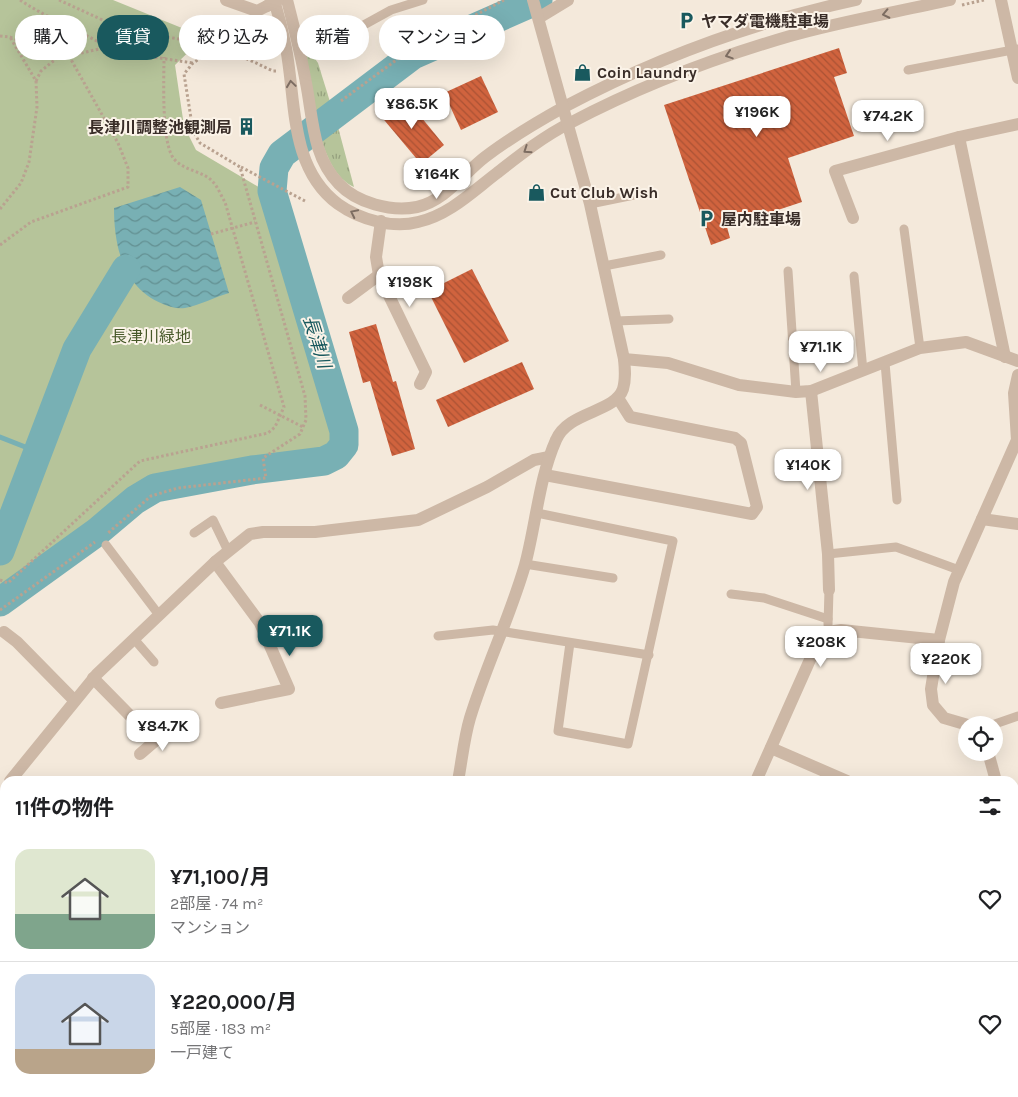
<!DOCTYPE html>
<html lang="ja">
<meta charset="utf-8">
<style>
body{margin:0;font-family:Karla,"Noto Sans JP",sans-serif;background:#f6f6f6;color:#202124;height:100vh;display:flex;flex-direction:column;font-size:19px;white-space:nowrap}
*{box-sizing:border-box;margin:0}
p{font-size:16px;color:#757577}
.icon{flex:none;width:28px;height:28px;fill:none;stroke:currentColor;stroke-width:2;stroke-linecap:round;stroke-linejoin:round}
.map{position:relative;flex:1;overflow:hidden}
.sheet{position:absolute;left:0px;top:776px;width:1019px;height:321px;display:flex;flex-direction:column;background:#fff;border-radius:15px 15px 0 0;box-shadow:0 5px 20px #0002}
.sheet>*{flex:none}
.hud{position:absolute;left:15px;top:15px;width:500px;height:45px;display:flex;gap:10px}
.buttons{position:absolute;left:958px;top:716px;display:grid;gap:10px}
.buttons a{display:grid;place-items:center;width:45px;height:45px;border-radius:50%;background:#fff;box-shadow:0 5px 20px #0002;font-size:25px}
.price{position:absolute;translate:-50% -42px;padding:0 11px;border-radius:10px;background:#fff;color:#222;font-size:16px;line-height:32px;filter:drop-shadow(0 1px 2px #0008)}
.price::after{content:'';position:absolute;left:50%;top:30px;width:15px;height:11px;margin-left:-8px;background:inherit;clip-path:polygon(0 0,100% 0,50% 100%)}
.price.active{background:#19595e;color:#fff}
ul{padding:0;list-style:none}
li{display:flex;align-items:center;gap:15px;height:125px;padding:0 15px}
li+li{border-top:1px solid #e0e0e0}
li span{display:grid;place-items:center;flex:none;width:140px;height:100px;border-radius:15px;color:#555}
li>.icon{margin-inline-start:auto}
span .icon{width:60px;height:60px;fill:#fffc;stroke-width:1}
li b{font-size:21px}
h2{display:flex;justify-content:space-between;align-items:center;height:60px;padding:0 15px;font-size:21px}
.chip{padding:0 18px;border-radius:22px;background:#fff;box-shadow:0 5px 20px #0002;font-size:18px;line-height:45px}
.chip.active{background:#19595e;color:#fff}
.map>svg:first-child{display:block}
.grass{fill:url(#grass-tufts)}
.park{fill:#b6c49a}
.water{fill:url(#water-waves)}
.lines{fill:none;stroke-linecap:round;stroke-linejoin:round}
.stream{stroke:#78b0b4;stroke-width:5}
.river{stroke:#78b0b4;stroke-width:29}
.building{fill:url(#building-back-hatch)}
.path{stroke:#b9a290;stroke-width:3;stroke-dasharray:2.5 2.5;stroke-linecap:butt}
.service{stroke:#cdb8a6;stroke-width:9}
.minor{stroke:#cdb8a6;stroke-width:12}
.minor-bridge{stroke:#cdb8a6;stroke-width:12}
.oneway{stroke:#7c6c61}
.labels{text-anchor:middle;stroke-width:4;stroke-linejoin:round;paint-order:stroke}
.poi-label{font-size:16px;font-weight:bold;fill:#392d28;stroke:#fbf3e8;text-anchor:start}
.park-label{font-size:16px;fill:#475929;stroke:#fbf3e8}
.water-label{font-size:18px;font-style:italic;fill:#19595e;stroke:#fbf3e8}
</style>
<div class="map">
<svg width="1018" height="1097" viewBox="0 0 1018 1097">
<defs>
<pattern id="grass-tufts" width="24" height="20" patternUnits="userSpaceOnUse" patternTransform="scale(1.25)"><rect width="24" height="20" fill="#b6c49a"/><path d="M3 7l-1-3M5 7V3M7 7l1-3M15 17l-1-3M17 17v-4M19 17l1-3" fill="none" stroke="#95a07e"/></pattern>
<pattern id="water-waves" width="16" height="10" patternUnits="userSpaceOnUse" patternTransform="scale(1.25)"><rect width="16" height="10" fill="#78b0b4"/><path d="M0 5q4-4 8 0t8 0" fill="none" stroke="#639092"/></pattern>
<pattern id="building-back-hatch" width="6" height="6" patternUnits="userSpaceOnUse" patternTransform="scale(1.25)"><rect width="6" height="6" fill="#d0633e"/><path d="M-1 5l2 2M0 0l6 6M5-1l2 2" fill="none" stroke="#aa5234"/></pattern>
</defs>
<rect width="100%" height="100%" fill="#f4e9db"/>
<g class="grass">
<path d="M 307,47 L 318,63 L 331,105 L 316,115 L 304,48 Z"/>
<path d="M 332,106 L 338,125 L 320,137 L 317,118 Z"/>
<path d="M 338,127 L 354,187 C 335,178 328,158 321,140 Z"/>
</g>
<path class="park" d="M 0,0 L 113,0 L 204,37 L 175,65 L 184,126 L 196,150 L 267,192 L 338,433 L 334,449 L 320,457 L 153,490 L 0,600 Z"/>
<path class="water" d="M 180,187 L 201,200 L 229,293 C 215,297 200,305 185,308 C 177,309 170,307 163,304 C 123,288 114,246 114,208 Z"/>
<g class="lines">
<path class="stream" d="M 0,437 L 38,452"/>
<g class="river">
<path d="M 0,551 L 77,349 L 126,269"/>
<path d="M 0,602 L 97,532 L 135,500 L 155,488 L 252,470 L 324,461 L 336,455 L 344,445 L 344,431 L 272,191 L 274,168 L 282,154 L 413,55 L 538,0"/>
</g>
</g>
<g class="building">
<path d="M 839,48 L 847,73 L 834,77 L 854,136 L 788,158 L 802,202 L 727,227 L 730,238 L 711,245 L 664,105 Z"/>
<path d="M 481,76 L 498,112 L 461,130 L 444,93 Z"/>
<path d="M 403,95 L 444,145 L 421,164 L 380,115 Z"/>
<path d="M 472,269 L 509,341 L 464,363 L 428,291 Z"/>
<path d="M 376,324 L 393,382 L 396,381 L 415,449 L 392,456 L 370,381 L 363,383 L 349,332 Z"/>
<path d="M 522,362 L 534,389 L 448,427 L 436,400 Z"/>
</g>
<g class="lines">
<g class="path">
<path d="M 20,0 C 50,20 82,31 112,50"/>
<path d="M 59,0 L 107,22 L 143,33 L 179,39 L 207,54 L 193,63 L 184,74 L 193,131 L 200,143 L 240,167 L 305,396 L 306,420 L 300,434 L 263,458 L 266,478 L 178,488 L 151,496 L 108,533"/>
<path d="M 962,5 L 984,0"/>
<path d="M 0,36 L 10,37 L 26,44 L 69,56"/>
<path d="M 207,54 C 232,49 251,61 273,71 L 277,71"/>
<path d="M 234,54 L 235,51 L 243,53 L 247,41 L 269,48 L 261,23"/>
<path d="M 36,81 L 41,71 L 62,54"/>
<path d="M 341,101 L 411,49 L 504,0"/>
<path d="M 241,167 L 305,201"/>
<path d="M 0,209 L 21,183 L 29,162 L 37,107 L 36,81 L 10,37"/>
<path d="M 211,234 L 255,222"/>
<path d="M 0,245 L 31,222 L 128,187 L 128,168 L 118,143 L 69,56 L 99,49 L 193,63"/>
<path d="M 260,405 L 303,427"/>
<path d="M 0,580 L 8,583 L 140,461 L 268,433 L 275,427 L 284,407 L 225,202 C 221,196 218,187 213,182 C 204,171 184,171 174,159 C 161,143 164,79 164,57"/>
<path d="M 0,610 L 95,542"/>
</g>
<g class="service">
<path d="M 331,43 L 391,10 L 423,0"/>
<path d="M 908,70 L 1018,49"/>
<path d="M 590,204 L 634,195"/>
<path d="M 904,229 L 920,348"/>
<path d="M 604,266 L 661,255"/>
<path d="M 788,271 L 796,392"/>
<path d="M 854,276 L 863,371"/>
<path d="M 616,321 L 669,319"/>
<path d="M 885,363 L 897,500"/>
<path d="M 537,513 L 673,541 L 628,744 L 558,731 L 570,643"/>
<path d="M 194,533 L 213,520 L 228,551"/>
<path d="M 106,545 L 159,615"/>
<path d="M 828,554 L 896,547 L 959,570"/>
<path d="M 525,564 L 613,578"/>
<path d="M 731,594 L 764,598 L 828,619"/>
<path d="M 828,625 L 829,590"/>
<path d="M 438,636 L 493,630 L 649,655"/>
<path d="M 134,639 L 154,662"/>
<path d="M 992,725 L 1018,716"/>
</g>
<g class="minor">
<path d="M 226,0 L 257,11 L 267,6"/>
<path d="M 274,0 C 279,16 283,32 286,48 C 296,100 289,168 338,204 C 359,219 392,229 418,222 C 449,215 472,192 497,173 C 520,155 544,136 570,123 C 640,86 714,58 790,36 C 842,21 897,12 950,0"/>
<path d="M 287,0 C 294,27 301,55 306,83 C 313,118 312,156 339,184 C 357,203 391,212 417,207 C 445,201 464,173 485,157 C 510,138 537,122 564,107 C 656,58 754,22 856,0"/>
<path d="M 1001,0 L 1018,78"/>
<path d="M 540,17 L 568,0"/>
<path d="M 959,137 L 1005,357"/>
<path d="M 853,218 L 835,171 L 959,137 L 1018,124"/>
<path d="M 381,221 L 376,257 L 379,275 L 426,372 L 420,384"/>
<path d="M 348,298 L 379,275"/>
<path d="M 624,359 L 668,363 L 739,385 L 796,392 L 811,391 L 920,348 L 966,342 L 1018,361"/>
<path d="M 811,391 L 828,554 L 829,590"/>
<path d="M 545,475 L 752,514 L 757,507 L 741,443 L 735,438 L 630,417 L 618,398"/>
<path d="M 982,519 L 1018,524"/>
<path d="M 215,562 L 260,623 L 289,689 L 221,703"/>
<path d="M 4,632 L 17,642 L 74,700"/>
<path d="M 93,678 L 155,741"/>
<path d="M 968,725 L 944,718 L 933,705 L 931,689 L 939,640 L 954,582 L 1017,440 L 1014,393 L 1018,375"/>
<path d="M 771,748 L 847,781"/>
<path d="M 988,752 L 996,781"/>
<path d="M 140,754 L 169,729"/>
<path d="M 10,781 L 97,674 L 215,562 L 250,534 L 263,532 L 315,532 L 418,520 L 487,487 L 534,460 L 549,457"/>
<path d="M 458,781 C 462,760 464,738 470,718 C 486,666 510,617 525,565 C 536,524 539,478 556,440 C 568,411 615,413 623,389 C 626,379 625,369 624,359 L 590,204 L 533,0"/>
<path d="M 756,781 L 817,644 L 828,632 L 841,630 L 939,640"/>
<path d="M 0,821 L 5,796"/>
<path d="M 1014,848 L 1018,864"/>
<path d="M 0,882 L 5,900"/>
<path d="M 1014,1022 L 1018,1023"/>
<path d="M 1014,1074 L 1018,1063"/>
<path d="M 49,1092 L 49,1097"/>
<path d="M 611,1092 L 612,1097"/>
<path d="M 639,1092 L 642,1097"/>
<path d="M 782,1092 L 782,1097"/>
<path d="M 1004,1097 L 1006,1092"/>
</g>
<path class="minor-bridge" d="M 267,6 L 278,0"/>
</g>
<defs><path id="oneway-chevron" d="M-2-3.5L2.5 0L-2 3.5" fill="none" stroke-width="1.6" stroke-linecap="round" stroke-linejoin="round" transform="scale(1.25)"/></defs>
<g class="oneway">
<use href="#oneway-chevron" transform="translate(886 14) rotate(168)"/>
<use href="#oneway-chevron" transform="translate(729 55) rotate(162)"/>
<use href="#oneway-chevron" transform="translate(291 84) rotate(-98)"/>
<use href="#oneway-chevron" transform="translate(527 150) rotate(146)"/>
<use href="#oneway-chevron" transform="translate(354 213) rotate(-154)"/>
</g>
<defs>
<symbol id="parking-bare" viewBox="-9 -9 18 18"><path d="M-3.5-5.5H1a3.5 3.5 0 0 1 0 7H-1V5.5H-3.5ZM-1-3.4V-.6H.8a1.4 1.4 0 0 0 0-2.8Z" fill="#19595e" stroke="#fbf3e8" stroke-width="2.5" paint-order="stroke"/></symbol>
<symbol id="shop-bare" viewBox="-9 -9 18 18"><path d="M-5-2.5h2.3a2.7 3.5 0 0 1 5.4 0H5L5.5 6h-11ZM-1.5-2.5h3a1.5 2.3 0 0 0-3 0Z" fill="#19595e" stroke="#fbf3e8" stroke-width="2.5" paint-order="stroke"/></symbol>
<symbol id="building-bare" viewBox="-9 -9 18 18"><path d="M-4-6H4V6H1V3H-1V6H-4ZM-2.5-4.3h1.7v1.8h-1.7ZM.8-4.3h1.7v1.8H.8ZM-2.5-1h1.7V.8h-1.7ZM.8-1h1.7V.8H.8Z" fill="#19595e" stroke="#fbf3e8" stroke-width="2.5" paint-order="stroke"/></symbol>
</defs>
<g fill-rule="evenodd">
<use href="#parking-bare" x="674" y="8" width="25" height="25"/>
<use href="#shop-bare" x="570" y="60" width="25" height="25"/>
<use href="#building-bare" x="234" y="114" width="25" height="25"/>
<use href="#shop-bare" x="524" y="180" width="25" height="25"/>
<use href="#parking-bare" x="694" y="206" width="25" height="25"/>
</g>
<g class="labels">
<g class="poi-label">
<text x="701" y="27">ヤマダ電機駐車場</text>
<text x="597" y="78">Coin Laundry</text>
<text x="232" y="133" text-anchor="end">長津川調整池観測局</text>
<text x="550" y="198">Cut Club Wish</text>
<text x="721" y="225">屋内駐車場</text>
</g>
<g class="park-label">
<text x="151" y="342">長津川緑地</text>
</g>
<g class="water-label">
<text transform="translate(317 342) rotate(73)" y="6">長津川</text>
</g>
</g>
</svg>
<div class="buttons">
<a><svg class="icon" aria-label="locate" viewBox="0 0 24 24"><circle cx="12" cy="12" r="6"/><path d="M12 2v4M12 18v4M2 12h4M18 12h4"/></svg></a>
</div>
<b class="price" style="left:412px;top:130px">¥86.5K</b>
<b class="price" style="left:757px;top:138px">¥196K</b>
<b class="price" style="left:888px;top:142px">¥74.2K</b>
<b class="price" style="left:437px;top:200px">¥164K</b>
<b class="price" style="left:410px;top:308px">¥198K</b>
<b class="price" style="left:821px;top:373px">¥71.1K</b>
<b class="price" style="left:808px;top:491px">¥140K</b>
<b class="price active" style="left:290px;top:657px">¥71.1K</b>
<b class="price" style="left:821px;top:668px">¥208K</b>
<b class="price" style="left:946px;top:685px">¥220K</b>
<b class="price" style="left:163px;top:752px">¥84.7K</b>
<div class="hud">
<a class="chip">購入</a>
<a class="chip active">賃貸</a>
<a class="chip">絞り込み</a>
<a class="chip">新着</a>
<a class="chip">マンション</a>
</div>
<section class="sheet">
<h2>11件の物件<svg class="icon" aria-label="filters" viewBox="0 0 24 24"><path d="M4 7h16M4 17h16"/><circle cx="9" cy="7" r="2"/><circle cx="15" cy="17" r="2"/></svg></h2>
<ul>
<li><span style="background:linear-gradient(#dfe7d0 65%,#7fa58c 0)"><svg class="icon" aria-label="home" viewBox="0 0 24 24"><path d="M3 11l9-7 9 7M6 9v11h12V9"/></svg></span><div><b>¥71,100/月</b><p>2部屋 · 74 m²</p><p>マンション</p></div><svg class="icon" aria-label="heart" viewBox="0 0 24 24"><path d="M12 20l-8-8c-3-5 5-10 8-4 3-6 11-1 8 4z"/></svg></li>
<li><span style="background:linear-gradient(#c9d6e8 75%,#b9a48a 0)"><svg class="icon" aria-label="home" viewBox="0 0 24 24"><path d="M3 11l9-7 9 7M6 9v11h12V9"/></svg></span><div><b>¥220,000/月</b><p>5部屋 · 183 m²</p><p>一戸建て</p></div><svg class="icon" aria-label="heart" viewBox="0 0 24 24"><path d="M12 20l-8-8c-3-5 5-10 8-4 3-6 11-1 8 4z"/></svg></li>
</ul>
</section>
</div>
